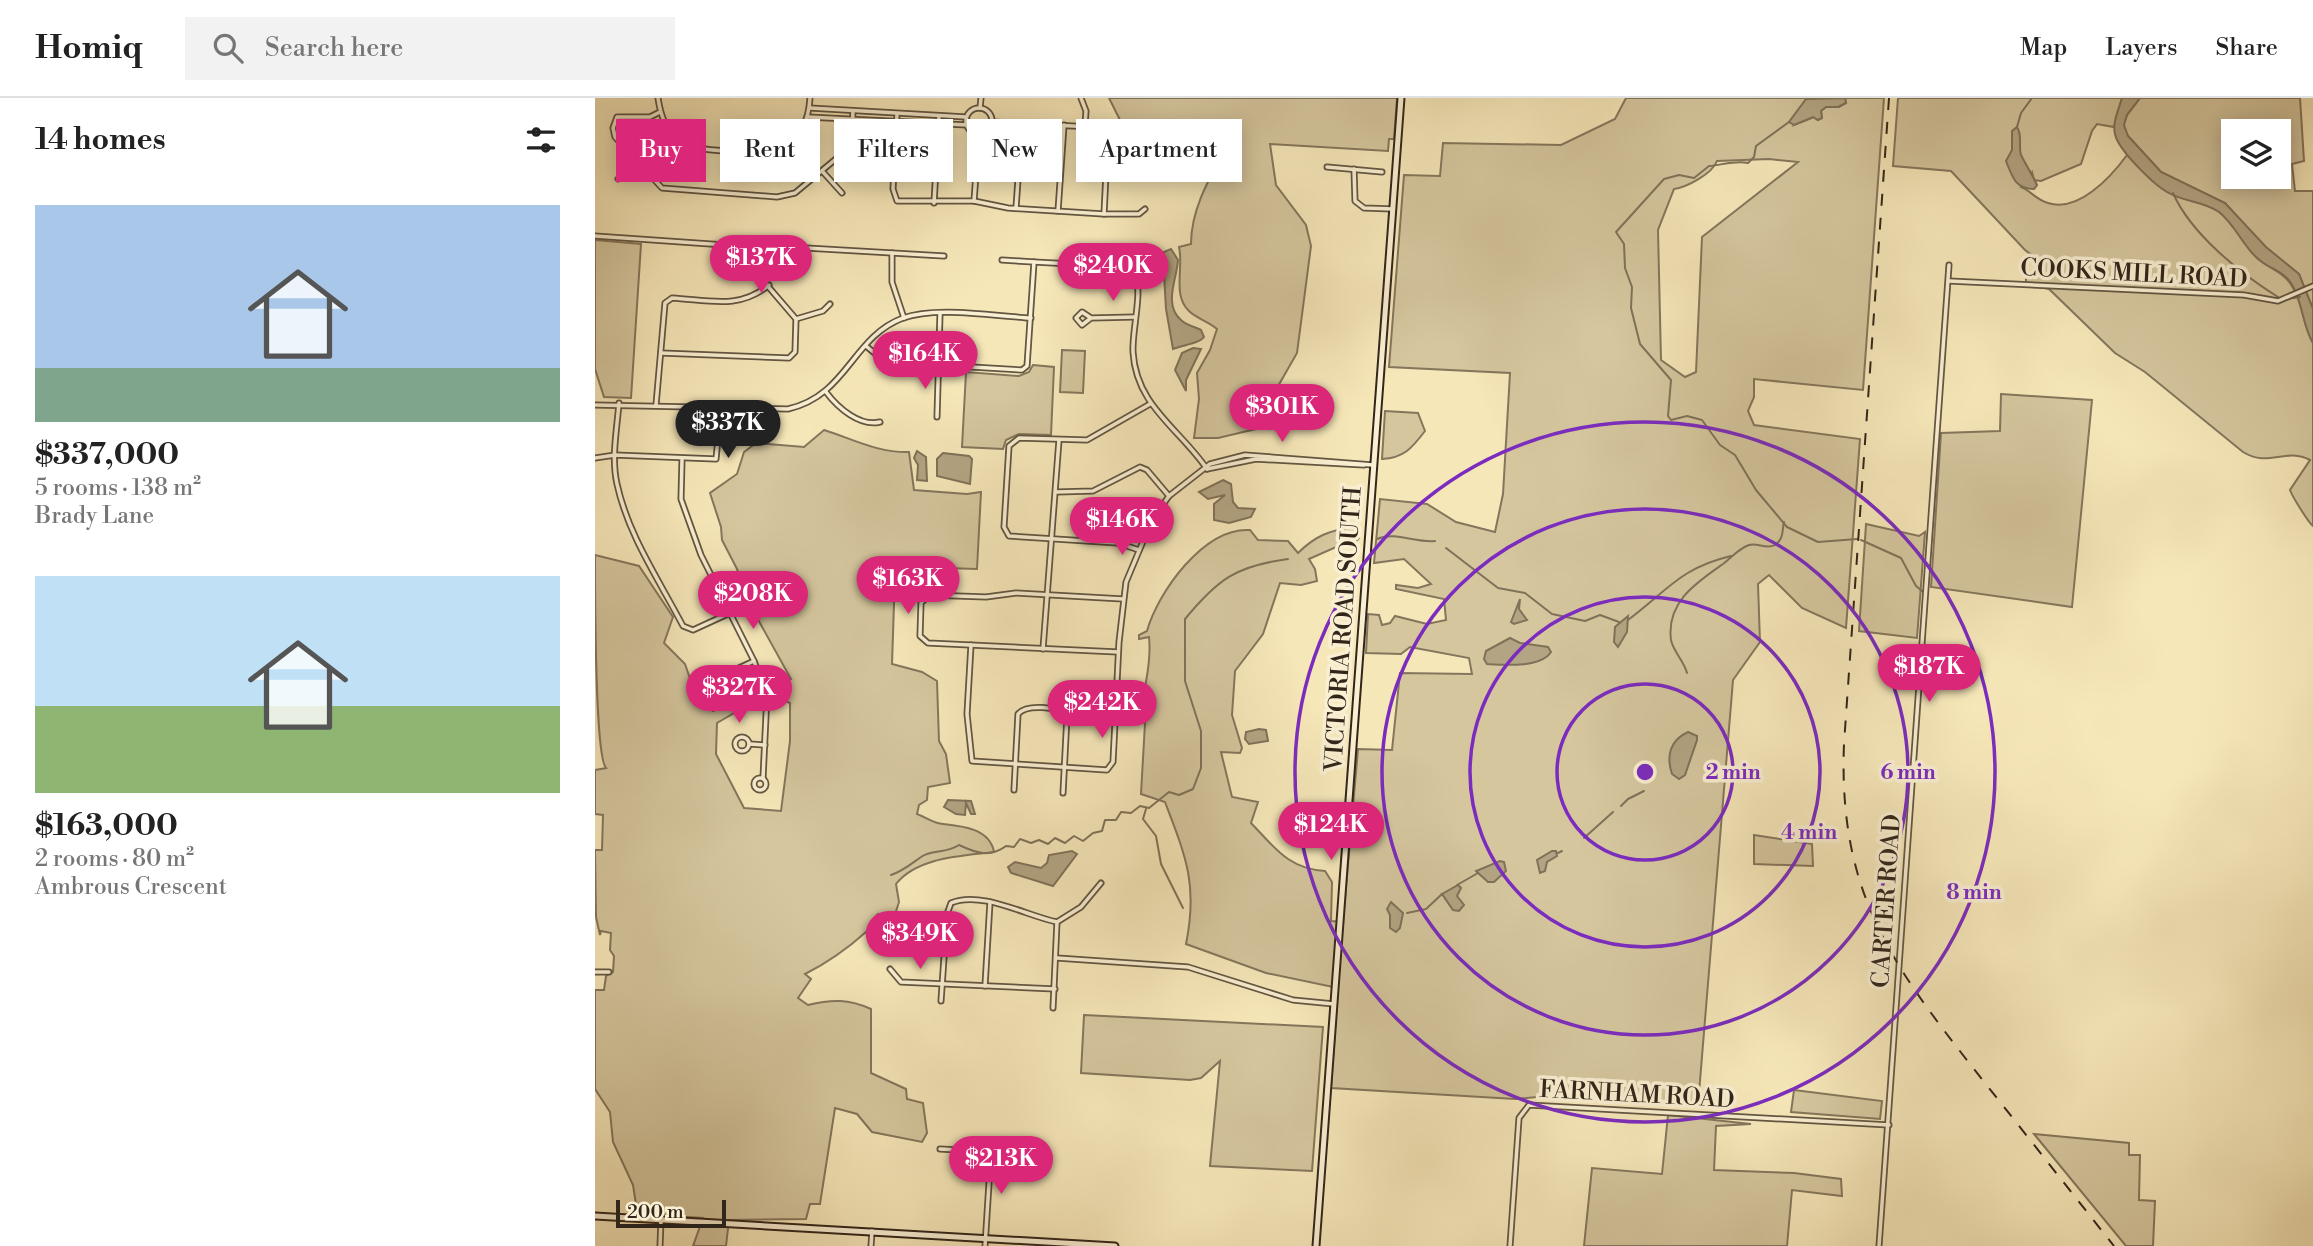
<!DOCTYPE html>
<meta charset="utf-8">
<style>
body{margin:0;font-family:"Libre Bodoni",serif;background:#f2f2f2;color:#222;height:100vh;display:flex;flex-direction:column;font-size:26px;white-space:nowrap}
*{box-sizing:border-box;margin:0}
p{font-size:23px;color:#767676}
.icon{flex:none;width:38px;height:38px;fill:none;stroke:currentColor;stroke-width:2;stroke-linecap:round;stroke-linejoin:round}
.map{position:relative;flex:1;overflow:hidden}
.details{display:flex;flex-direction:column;background:#fff;width:595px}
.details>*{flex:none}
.top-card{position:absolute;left:21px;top:21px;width:665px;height:63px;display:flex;gap:14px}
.controls{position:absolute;left:1626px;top:21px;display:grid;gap:14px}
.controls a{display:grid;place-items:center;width:70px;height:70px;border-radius:0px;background:#fff;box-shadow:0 4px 18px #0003;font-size:35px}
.scale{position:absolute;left:21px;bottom:18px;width:110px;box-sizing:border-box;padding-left:7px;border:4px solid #32251a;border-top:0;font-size:19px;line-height:24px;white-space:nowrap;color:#32251a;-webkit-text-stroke:5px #f9efd2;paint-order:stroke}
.price{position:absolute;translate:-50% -60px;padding:0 16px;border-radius:24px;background:#db2777;color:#fff;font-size:23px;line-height:46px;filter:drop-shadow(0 2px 4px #0008)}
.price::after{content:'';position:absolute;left:50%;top:42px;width:21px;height:16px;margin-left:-10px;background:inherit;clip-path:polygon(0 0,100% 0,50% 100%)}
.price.on{background:#222;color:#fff}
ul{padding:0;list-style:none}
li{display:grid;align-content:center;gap:14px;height:371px;padding:0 35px}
li span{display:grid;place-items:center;height:217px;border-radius:0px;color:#555}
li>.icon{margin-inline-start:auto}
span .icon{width:126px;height:126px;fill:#fffc;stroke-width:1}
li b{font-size:30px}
h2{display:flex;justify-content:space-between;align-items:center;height:84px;padding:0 35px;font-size:30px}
.chip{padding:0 24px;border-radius:0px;background:#fff;box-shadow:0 4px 18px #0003;font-size:24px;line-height:63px}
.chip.on{background:#db2777;color:#fff}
header{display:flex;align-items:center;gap:42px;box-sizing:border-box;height:98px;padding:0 35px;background:#fff;border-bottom:2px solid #e0e0e0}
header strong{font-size:33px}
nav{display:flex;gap:38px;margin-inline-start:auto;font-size:24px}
.search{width:490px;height:63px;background:#f2f2f2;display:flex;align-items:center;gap:18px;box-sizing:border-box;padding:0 24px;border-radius:0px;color:#767676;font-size:26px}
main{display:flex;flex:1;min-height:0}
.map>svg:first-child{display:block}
.green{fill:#d5c69e;stroke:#84765c;stroke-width:2;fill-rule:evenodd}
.water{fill:#b3a583;stroke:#7f7259;stroke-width:2}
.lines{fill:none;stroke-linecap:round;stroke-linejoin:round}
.stream{stroke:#7f7259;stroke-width:2}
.minor-casing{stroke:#635642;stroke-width:7}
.secondary-casing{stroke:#32251a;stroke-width:9}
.minor{stroke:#f9efd2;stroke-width:3.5}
.secondary{stroke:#f9efd2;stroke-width:5}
.rail{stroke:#32251a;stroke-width:2;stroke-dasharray:12 12;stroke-linecap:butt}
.ring{fill:none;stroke:#7b2cbf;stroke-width:3.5}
.labels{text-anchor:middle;stroke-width:7;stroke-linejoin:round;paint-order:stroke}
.street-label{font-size:24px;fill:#32251a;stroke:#f9efd2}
.centre{fill:#7b2cbf;stroke:#f9efd2;stroke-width:3.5}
.ring-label{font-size:21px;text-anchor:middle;font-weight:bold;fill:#7b2cbf;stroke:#f9efd2;stroke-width:7;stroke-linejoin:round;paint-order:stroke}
</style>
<header>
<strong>Homiq</strong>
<div class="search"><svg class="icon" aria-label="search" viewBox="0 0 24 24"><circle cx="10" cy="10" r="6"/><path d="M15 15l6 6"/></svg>Search here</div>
<nav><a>Map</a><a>Layers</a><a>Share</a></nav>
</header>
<main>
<section class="details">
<h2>14 homes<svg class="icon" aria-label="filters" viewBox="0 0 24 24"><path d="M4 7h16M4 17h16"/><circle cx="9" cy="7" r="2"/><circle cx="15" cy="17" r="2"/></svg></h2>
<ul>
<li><span style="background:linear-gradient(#a9c7e8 75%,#7fa58c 0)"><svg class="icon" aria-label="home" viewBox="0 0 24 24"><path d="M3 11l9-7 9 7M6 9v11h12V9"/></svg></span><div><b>$337,000</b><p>5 rooms · 138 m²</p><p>Brady Lane</p></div></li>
<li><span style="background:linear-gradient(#bfe0f5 60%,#8fb573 0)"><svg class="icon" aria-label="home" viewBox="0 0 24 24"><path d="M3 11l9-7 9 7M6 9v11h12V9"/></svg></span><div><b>$163,000</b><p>2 rooms · 80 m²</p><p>Ambrous Crescent</p></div></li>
</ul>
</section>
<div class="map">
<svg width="1718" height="1148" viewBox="0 0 1718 1148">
<rect width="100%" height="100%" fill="#f6e7b9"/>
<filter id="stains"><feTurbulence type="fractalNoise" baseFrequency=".00286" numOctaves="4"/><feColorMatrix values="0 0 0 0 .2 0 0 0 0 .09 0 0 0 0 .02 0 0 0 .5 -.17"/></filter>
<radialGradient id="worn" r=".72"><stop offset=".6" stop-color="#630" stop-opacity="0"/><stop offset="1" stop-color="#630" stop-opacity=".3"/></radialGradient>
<g class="green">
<path d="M 514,0 L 802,0 L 799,41 L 794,41 L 793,53 L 675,46 L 681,87 L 711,127 L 716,148 L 702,255 L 682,290 L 675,316 L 665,330 L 623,340 L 599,340 L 604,301 L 602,275 L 615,252 L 622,231 C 614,224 601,220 594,213 C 577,197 589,169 584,149 L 596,146 C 596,109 617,76 634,44 L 593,40 L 595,64 L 568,53 L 558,37 L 532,36 Z"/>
<path d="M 1031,0 L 1214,0 L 1199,27 L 1219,19 L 1223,22 L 1227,20 L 1226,13 L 1231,9 L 1244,9 L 1251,5 L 1250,0 L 1289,0 L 1268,292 L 1159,281 L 1159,299 L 1153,313 L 1159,327 L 1265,341 L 1251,530 L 1207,510 L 1174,477 L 1163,486 L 1165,544 L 1138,582 L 1103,1007 L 963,997 L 920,1001 L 736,990 L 743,890 L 671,875 L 591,846 C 603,787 591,759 570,704 L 546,696 L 550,625 L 545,624 C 547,596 557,567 554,539 L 544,541 L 544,537 L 552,533 C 563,494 609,429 655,432 L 663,442 L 693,443 L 703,455 C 720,438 735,432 759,429 L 764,440 L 756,449 L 741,449 L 714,461 L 720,471 L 722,483 L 706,487 L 685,485 L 668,536 L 640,573 L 637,617 L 647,650 L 645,655 L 626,654 L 637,699 L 663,704 L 656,725 C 680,750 694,771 730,773 L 737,784 L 736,823 L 748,824 L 763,651 L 797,652 L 805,575 L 877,576 L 874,560 L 815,549 L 806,556 L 771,555 L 773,516 L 784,517 L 787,527 L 795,525 L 800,518 L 832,526 L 851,522 L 849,501 L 801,491 L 801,487 L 823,490 L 836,486 L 809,461 L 779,465 L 785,401 L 832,406 L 861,424 L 900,434 L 908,396 L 915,275 L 794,269 L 809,77 L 845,78 L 848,45 L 966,47 L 1020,21 ZM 1174,61 L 1203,64 L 1107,139 L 1101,274 L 1090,279 L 1066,262 L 1063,132 L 1079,91 C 1092,89 1117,76 1122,63 Z"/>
<path d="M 1303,0 L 1527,0 L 1519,29 L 1502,26 L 1497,33 L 1486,66 L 1446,83 L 1439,82 L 1437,74 L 1426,89 C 1435,92 1441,102 1453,105 C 1483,115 1516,79 1532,57 C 1546,70 1559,88 1577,96 C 1592,103 1609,104 1623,113 C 1638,124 1648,145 1661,159 C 1672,170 1686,172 1695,185 C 1708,203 1707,226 1718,245 L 1718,428 C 1713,424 1697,398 1695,392 L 1715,362 C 1690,349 1674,370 1648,354 L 1550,274 L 1520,255 L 1454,191 L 1431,186 L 1431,180 L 1445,178 L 1447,165 L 1430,152 L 1356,73 L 1298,68 Z"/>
<path d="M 1545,0 L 1705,0 L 1709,63 L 1697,66 L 1700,93 L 1718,93 L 1718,211 L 1704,176 L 1670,149 L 1630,105 L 1566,74 L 1532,37 L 1528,27 L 1532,17 ZM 1638,33 L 1684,33 L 1684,79 L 1638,79 Z"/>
<path d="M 152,26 L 169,27 L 168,46 L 151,45 Z"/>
<path d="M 0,142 L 46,146 L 36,300 L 9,299 L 0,271 Z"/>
<path d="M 467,252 L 490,253 L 488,295 L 465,294 Z"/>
<path d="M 438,267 L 459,269 L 456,337 L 424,336 L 411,342 L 408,351 L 367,349 L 371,274 L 424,278 L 434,274 Z"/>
<path d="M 1406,296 L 1497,302 L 1477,509 L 1336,489 L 1346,335 L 1405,333 Z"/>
<path d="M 790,313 L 823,315 L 830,333 C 817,350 809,360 787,361 Z"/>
<path d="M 229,332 C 258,341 283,355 314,354 L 319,392 L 372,396 L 386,394 L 382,471 L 349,470 L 300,476 L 297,566 L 327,574 L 342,583 L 344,643 L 351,656 L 355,685 L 333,689 L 332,702 L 324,707 L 322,716 C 330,719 340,726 348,726 C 368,728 395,731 399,754 C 367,758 322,759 301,786 L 304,804 L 295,832 L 283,816 C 276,821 277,829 271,834 C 252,851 232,865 210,876 L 216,881 L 203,900 L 213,907 C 237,901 254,901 276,911 L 276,975 L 311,991 L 312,1001 L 328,1005 L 332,1035 L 327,1044 L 277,1034 L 262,1016 L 240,1010 L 225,1106 L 215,1106 L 211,1121 L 134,1122 L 131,1148 L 98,1148 L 108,1120 L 46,1116 L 42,1113 L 38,1087 L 18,1044 L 15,1014 L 0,991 L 0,892 L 9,892 L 11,878 L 18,874 L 19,858 L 15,852 L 16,835 L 6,833 L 5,837 L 1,819 L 0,752 L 7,752 L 8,717 L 0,716 L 0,672 L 11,670 C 0,658 0,487 0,457 L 44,468 L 78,519 L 69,545 L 90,566 L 103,604 L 118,613 L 165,590 L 167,609 L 153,607 L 122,625 L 121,656 L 149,710 L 186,713 L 195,643 L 195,605 L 178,598 L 178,590 L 196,581 L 151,500 L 142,471 L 127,442 L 126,429 L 115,395 L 142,376 L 149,354 L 161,345 L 209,349 Z"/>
<path d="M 1271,426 L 1324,438 L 1330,434 L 1322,540 L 1264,533 Z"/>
<path d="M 1159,737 L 1217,746 L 1218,768 L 1159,766 Z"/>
<path d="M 489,917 L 728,929 L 717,1073 L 615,1068 L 625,963 L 606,980 L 595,982 L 486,975 Z"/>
<path d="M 1199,992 L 1287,1003 L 1285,1021 L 1196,1014 Z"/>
<path d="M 1073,1017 L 1156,1026 L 1121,1028 L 1119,1072 L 1199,1075 L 1246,1081 L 1247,1098 L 1197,1092 L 1192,1148 L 989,1148 L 997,1070 L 1067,1076 Z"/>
<path d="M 1439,1036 L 1534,1045 L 1534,1057 L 1545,1057 L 1544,1102 L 1560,1103 L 1558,1148 L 1531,1148 Z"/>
</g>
<g class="water">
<path d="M 1250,0 L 1251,5 L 1243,9 L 1231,9 L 1226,13 L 1227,20 L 1223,22 L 1218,19 L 1199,27 L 1194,24 L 1211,1 Z"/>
<path d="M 1527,0 L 1545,0 L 1532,17 L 1529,27 L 1533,38 L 1566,74 L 1630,105 L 1671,149 L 1704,176 L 1718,211 L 1718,245 C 1707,227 1708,203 1696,185 C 1689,175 1680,172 1670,166 C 1650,154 1642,128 1624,114 C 1609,103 1589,104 1574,95 C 1560,88 1523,52 1520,36 C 1517,25 1524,11 1527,0 Z"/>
<path d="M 1422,29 C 1428,38 1423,48 1426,57 C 1431,67 1437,76 1442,87 L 1439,91 C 1420,91 1417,78 1411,63 L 1417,52 L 1417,33 Z"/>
<path d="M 576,151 L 583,162 C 582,181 568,206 586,222 C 591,227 600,229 606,232 L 609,239 C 604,246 587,247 578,251 L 571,211 L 568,159 L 569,154 Z"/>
<path d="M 598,250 L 606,251 L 591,282 L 591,293 L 580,272 L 587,255 Z"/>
<path d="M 322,353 L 331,359 L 332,383 L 322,382 L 323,367 L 319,360 Z"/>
<path d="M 348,355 L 374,358 L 377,361 L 375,386 L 342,378 L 342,361 Z"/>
<path d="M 628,382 L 636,386 L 638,404 L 643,410 L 660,411 L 656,419 L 634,425 L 619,422 L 619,406 L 630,397 L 613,401 L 604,394 Z"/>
<path d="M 925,501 L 924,511 L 932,522 L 919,526 L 916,524 Z"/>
<path d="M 1033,518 L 1032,534 L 1023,549 L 1019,544 L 1020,529 Z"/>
<path d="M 915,540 L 925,545 L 953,549 L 956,554 C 946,570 909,567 892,566 L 889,561 L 891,553 Z"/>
<path d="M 664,631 L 671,632 L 673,643 L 654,646 L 650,641 L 651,634 Z"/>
<path d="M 1093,634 L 1102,638 L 1102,642 L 1090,677 L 1084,681 L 1077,676 C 1071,658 1075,642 1093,634 Z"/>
<path d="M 353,702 L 376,703 L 380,716 L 376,716 L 371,705 L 370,717 L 361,716 L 349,709 Z"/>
<path d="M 477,753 L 482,756 L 458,788 L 416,775 L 413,769 L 420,764 L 446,770 L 452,765 L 454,757 Z"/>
<path d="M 957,753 L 961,753 L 962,758 L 952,764 L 950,773 L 945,775 L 942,762 Z"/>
<path d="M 905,763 L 909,764 L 911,773 L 899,784 L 893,784 L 881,773 Z"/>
<path d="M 863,787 L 866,790 L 862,798 L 869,807 L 864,813 L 858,812 L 847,796 Z"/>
<path d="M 796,804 L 808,815 L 805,830 L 801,834 L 795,830 L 795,817 L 792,811 Z"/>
</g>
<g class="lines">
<g class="stream">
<path d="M 1194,24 L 1161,48 L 1159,59 L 1153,65 C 1141,62 1127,67 1114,68 L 1099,80 L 1084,77 L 1069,81 L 1021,134 L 1029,146 L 1030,170 L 1037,189 L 1036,210 L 1045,246 L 1076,282 L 1073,318 L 1076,322 L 1092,318 L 1107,322 L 1125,347 L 1140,357 L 1161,392 L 1192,429 L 1223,444 L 1262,441"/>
<path d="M 1422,29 L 1426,15 L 1437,0"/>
<path d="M 1578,95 C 1596,136 1646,176 1683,199"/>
<path d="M 1690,201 L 1705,199"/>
<path d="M 782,441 C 800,433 820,445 840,443"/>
<path d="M 1266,442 L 1306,460 L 1321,488 L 1327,493"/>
<path d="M 851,450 L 903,490 L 930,495 L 957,516 L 990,523 L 1005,517 L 1024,524"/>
<path d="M 1033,522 C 1072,493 1085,470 1136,458"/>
<path d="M 1092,575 C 1089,563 1078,553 1076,542 C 1071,504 1101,485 1128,466 C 1136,460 1143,451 1154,447 C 1162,444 1171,452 1180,447 C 1189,441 1187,432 1189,424"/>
<path d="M 1026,708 L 1033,701 L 1049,693"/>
<path d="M 551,711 L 548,721 L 561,738 L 566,766 L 588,810"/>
<path d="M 989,740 L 1018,714"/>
<path d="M 963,755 L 967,753"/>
<path d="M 296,777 C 308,773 316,766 326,759 C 336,751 351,756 364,747 C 381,755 395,760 411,748 L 419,749 L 425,741 L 436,745 L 444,742 L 453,746 L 460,740 L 470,745 L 479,738 L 488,743 L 498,735 L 507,733 L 510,722 L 521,722 L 526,714 L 536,715 L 545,708 L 554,710 L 574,694 L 584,697 L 598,691 L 606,670 L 606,633 L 590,583 L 590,521 C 623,481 641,468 693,461"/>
<path d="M 862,787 L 883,775"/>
<path d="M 812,815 L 831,811 L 847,796"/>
</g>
<defs>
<g id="minor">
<path d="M 63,0 C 65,14 69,29 80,39 C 93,51 115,52 132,53 C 175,55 212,53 215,0"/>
<path d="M 486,0 L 491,13 L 490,27"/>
<path d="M 215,10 L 371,19"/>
<path d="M 385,10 L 386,0"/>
<circle cx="384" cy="23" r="13"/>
<path d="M 65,14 L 55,19 L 22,19 L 18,30 L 20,39 L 67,90 L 182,99 L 200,95 L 248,55 L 257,33 L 258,13"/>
<path d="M 302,16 L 298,91 L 302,103 L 379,103 L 413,110 L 509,116 L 544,116 L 550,111"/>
<path d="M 213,19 L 372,27"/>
<path d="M 397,24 L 498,29 L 512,56 L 509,116"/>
<path d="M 732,69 L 787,74"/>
<path d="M 759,71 L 760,103 L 769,110 L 798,111"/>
<path d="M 228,74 L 247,95"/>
<path d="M 23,81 L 43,66"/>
<path d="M 379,103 L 384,36"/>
<path d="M 339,105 L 344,18"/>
<path d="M 421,110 L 427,25"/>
<path d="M 463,113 L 469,27"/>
<path d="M 0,138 L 130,147 L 147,158 L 201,221 L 200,254 L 194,260 L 66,255"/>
<path d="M 297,155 L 297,184 L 309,220"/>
<path d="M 152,162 L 166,151 L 177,148 L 349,158"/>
<path d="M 439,164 L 534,169 L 540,173 C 548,196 537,230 538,254 C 541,308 585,331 612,371"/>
<path d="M 1354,183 L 1649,197 L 1683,203 L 1718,188"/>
<path d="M 496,220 L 487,214 L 481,220 L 487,227 L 496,220 L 540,219"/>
<path d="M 201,221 L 228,213 L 235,206"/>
<path d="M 271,248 L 288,262"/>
<path d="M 343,267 L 427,272 L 432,268 L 439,164 L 407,162"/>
<path d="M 231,294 C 243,310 265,329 285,324"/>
<path d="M 24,305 C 22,331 16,360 22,386 C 33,437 64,482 88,528 L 98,532 L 135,515"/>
<path d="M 0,307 L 193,311 C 252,298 257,239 308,220 C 341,208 399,218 436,220"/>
<path d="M 61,307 L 70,205 L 77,200 C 114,202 144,212 174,187"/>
<path d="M 342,319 L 345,216"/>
<path d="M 0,360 L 20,357 L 121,361 L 126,310"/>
<path d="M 87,362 L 86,401 L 106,457 L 159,563 L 172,597 L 168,680"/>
<path d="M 612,371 L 661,361 L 769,367"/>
<path d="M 462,394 L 498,393 L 545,369 L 552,372 L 574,398"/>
<path d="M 544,452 L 523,445 L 414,438 L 409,429 L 414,348 L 424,340 L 492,342 L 555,306"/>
<path d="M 376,547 L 372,616 L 377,663 L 512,672 L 518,664 L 524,544 L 531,484 L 557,422 L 574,398 L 615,366 L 650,357 L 778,367"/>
<path d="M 448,551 L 464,342"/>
<path d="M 523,554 L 333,545 L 325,538 L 326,505 L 334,497 L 391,499 L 421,495 L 528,501"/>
<circle cx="127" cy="578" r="6"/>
<path d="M 133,575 L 159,563"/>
<circle cx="147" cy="646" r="7"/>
<path d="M 155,646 L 170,647"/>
<circle cx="165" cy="686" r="6"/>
<path d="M 419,692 L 423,616 C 431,606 463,608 472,618 L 468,695"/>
<path d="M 462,860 L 593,869 L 698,902 L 739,906"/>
<path d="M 295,871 L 306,884 L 460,891"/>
<path d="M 0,874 L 14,874"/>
<path d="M 390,888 L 395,804"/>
<path d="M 346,903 L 352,816 L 356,805 C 386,792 432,818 462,824 L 486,809 L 506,785"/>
<path d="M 458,910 L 462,824"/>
<path d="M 345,1051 L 437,1056"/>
<path d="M 65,1148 L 66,1122"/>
<path d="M 276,1148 L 277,1133"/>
<path d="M 390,1148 L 396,1054"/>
<path d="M 915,1148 L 924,1020 L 934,1007 L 1294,1027"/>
<path d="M 1284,1148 L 1354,167"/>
</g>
<g id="secondary">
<path d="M 0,1118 L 520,1148"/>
<path d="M 721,1148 L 806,0"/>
</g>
</defs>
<use href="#minor" class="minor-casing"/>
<use href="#secondary" class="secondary-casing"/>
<use href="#minor" class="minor"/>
<use href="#secondary" class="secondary"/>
<path class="rail" d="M 1294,0 L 1249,646 C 1243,799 1300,871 1390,985 C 1433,1039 1476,1094 1519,1148"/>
</g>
<g class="ring">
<circle cx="1050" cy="674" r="88"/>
<circle cx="1050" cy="674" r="175"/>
<circle cx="1050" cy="674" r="263"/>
<circle cx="1050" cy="674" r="350"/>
</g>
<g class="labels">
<g class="street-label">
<text transform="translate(1539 175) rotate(3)" y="8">COOKS MILL ROAD</text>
<text transform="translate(748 531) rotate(-86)" y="8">VICTORIA ROAD SOUTH</text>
<text transform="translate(1291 803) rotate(-86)" y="8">CARTER ROAD</text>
<text transform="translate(1042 996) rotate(3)" y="8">FARNHAM ROAD</text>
</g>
</g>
<circle cx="1050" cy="674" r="10" class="centre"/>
<g class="ring-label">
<text x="1138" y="681">2 min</text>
<text x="1313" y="681">6 min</text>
<text x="1214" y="741">4 min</text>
<text x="1379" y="801">8 min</text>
</g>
<rect width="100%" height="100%" filter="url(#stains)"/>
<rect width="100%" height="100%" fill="url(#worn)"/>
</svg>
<div class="controls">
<a><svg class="icon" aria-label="layers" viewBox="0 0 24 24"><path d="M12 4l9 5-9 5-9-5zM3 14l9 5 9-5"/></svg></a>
</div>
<div class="scale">200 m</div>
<b class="price" style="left:166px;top:197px">$137K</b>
<b class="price" style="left:518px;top:205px">$240K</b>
<b class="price" style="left:330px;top:293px">$164K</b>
<b class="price" style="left:687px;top:346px">$301K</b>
<b class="price on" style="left:133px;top:362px">$337K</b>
<b class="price" style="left:527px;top:459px">$146K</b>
<b class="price" style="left:313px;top:518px">$163K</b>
<b class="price" style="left:158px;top:533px">$208K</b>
<b class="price" style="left:1334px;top:606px">$187K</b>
<b class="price" style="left:144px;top:627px">$327K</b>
<b class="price" style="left:507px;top:642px">$242K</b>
<b class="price" style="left:736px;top:764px">$124K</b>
<b class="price" style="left:325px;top:873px">$349K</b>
<b class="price" style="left:406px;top:1098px">$213K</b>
<div class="top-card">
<a class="chip on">Buy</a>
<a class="chip">Rent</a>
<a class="chip">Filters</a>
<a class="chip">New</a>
<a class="chip">Apartment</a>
</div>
</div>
</main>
